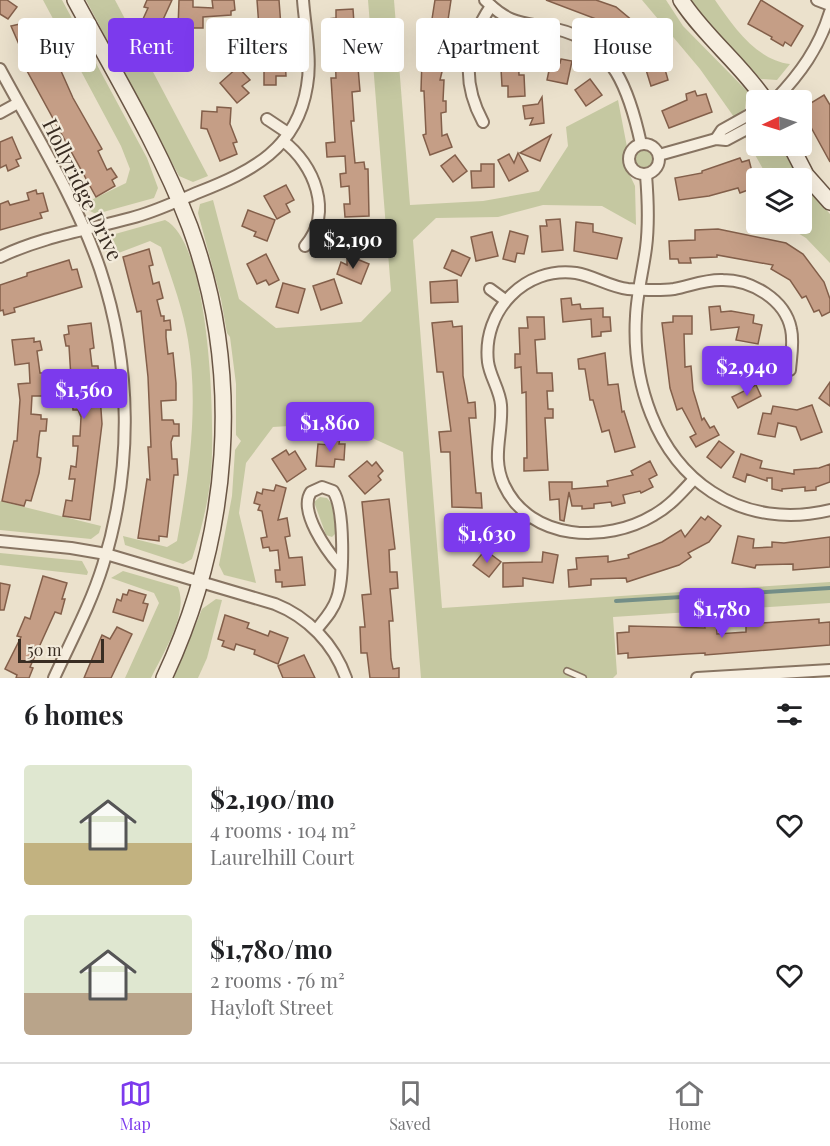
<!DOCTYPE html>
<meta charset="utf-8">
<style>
body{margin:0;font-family:"Playfair Display",serif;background:#f6f6f6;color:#202124;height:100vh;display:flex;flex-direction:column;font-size:22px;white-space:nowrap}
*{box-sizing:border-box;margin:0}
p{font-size:20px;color:#757577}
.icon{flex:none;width:33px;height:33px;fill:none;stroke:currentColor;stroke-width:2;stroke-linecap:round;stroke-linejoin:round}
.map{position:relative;height:678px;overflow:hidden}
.details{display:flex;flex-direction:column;background:#fff;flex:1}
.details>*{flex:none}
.banner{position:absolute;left:18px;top:18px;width:795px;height:54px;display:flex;gap:12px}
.needle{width:39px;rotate:266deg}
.fabs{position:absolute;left:746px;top:90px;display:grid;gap:12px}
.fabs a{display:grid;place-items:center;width:66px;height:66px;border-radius:6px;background:#fff;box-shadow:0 6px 24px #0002;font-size:30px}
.scale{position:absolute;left:18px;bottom:15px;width:86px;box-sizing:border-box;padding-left:6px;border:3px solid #392d23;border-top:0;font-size:16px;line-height:21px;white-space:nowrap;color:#392d23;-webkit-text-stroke:4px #f3ebdb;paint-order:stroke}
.price{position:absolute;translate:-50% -51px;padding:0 14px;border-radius:6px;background:#7c3aed;color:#fff;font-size:20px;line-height:39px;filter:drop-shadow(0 2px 3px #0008)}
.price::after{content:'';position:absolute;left:50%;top:36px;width:18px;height:14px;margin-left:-9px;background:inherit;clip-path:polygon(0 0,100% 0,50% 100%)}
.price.current{background:#222;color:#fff}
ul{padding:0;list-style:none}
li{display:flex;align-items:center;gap:18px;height:150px;padding:0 24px}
li span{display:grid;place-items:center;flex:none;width:168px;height:120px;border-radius:6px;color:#555}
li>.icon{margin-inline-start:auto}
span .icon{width:72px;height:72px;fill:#fffc;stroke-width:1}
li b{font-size:26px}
h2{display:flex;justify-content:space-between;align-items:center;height:72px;padding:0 24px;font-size:26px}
.pill{padding:0 21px;border-radius:6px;background:#fff;box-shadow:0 6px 24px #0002;font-size:21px;line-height:54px}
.pill.current{background:#7c3aed;color:#fff}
.dock{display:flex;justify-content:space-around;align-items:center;height:84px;border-top:2px solid #e0e0e0;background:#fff;font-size:16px;color:#757577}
.dock a{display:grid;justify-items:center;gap:3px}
.dock .current{color:#7c3aed}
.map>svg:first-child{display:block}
.green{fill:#c5c8a1}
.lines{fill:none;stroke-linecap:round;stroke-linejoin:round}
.stream{stroke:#738e87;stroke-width:4}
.building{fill:#c59e86;stroke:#835f4a;stroke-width:1.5}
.lane-casing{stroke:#877462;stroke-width:8}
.street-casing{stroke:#877462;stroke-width:14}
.secondary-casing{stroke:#695544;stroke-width:18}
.lane{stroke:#f6eedf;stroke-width:5}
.street{stroke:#f6eedf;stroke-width:10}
.secondary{stroke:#f6eedf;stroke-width:15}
.labels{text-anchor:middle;stroke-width:4.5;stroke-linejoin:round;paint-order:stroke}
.street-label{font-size:21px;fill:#392d23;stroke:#f3ebdb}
</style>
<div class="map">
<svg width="830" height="678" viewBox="0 0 830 678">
<rect width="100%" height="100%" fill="#ebe1cc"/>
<g class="green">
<path d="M 43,0 L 62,0 L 147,158 L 158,188 L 154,198 L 96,214 L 88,210 L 85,203 L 126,183 L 130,169 L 121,146 Z"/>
<path d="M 86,0 L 115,0 L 208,176 L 193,182 L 179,176 Z"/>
<path d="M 368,0 L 394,0 L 410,205 L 483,201 L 539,191 L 568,146 L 566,127 L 618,100 L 627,147 L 624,163 L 635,186 L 636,225 L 602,206 L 543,205 L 498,217 L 436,218 L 413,240 L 442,608 L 830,582 L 830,603 L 613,617 L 617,674 L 613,678 L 421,678 L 403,452 L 339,423 L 273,427 L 246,463 L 239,513 L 256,583 L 224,575 L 219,565 L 232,496 L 235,450 L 241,441 L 236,435 L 236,384 L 230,337 L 227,333 L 221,299 L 198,213 L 200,204 L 213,200 L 239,299 L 276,328 L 361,322 L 391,291 Z"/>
<path d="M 642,0 L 666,0 L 683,26 L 747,91 L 745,109 L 734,117 L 700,69 Z"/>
<path d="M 691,0 L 715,0 C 733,26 756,60 790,64 L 777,80 L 761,79 L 711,26 Z"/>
<path d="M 756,131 L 756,146 L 780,146 L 799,178 L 768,178 L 745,137 Z"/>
<circle cx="644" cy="159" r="11"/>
<path d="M 801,181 L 830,214 L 830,263 L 806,238 L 783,224 L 801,224 Z"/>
<path d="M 165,220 C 211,243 215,426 211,474 C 208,504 201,531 192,559 L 183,564 L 125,545 L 123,536 L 167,547 L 177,541 C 189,474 199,407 188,340 C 183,308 171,277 161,247 L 150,241 L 108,257 L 104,246 L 108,236 Z"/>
<path d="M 320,497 L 327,498 L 332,504 L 336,533 L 332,537 L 326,535 L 314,502 Z"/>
<path d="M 0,501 L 101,526 L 99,533 L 91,539 L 0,530 Z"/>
<path d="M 0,553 L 82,561 L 88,572 L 87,575 L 0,565 Z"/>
<path d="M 123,571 L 178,587 C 189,614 163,653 151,678 L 125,678 L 159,603 L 154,593 L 111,578 Z"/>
<path d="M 216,599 L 222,600 L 207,658 L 198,678 L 174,678 L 202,609 Z"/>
</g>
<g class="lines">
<path class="stream" d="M 616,601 L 830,588"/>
</g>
<g class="building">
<path d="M 0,0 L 7,0 L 17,7 L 8,19 L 0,14 Z"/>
<path d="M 147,0 L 172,0 L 161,24 L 143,19 L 148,8 L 144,7 Z"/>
<path d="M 179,0 L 193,0 L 193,7 L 213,8 L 212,0 L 234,0 L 235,10 L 231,11 L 231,15 L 203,17 L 203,28 L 178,28 Z"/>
<path d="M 257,0 L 279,0 L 282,40 L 260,41 Z"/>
<path d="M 435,0 L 451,0 L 448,20 L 455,21 L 453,34 L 446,33 L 442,50 L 447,51 L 440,80 L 444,80 L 443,101 L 446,101 L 446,112 L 441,113 L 442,136 L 447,134 L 452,147 L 430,155 L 423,135 L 426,134 L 424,91 L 421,91 L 422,57 L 417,56 L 422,36 L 429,38 Z"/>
<path d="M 546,0 L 596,0 L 616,7 L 646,32 L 663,62 L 668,80 L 651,86 L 643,60 L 638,63 L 633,54 L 637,51 L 609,28 L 612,25 Z"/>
<path d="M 761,0 L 803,26 L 791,46 L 785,42 L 783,46 L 771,39 L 772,37 L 748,24 Z"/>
<path d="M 353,9 L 355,37 L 359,37 L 360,55 L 357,55 L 360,91 L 352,92 L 354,121 L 351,121 L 355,163 L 364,162 L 365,169 L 368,169 L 369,216 L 345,217 L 344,204 L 350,204 L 349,186 L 341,187 L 340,174 L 346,173 L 345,156 L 327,157 L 326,143 L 335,142 L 331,78 L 336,78 L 335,49 L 338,48 L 337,31 L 329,31 L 328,19 L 336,18 L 336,10 Z"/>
<path d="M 33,21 L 34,25 L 41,22 L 45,33 L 41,35 L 49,55 L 53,53 L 73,98 L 102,149 L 98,151 L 107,170 L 111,168 L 117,177 L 112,180 L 115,186 L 96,197 L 20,58 L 24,56 L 11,26 Z"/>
<path d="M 518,47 L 519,75 L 524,75 L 525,96 L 508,97 L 508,86 L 502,86 L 501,69 L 496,70 L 495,54 L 502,54 L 502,48 Z"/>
<path d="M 285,58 L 286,76 L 276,76 L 276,85 L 264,85 L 264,59 Z"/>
<path d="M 561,59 L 572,61 L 567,84 L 547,80 L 551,61 L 560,63 Z"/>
<path d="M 238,67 L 250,80 L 242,86 L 249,93 L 237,103 L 220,83 Z"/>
<path d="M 590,79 L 602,95 L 586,106 L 575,90 Z"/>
<path d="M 695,91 L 697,96 L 706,94 L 712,112 L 669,128 L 662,111 L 687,100 L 686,94 Z"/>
<path d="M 824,95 L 830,105 L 830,162 L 801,109 Z"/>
<path d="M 542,97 L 544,123 L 530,125 L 533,118 L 525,119 L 523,106 L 538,104 Z"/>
<path d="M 217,107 L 231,108 L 230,124 L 237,142 L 233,143 L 237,154 L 220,161 L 207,129 L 201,128 L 202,111 L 217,112 Z"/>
<path d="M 551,135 L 540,161 L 520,153 Z"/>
<path d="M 12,137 L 21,158 L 16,160 L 19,166 L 8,171 L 6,165 L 0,168 L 0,142 Z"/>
<path d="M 518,153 L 528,171 L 509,181 L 498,160 L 509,154 L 514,163 Z"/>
<path d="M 455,155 L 467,171 L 453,182 L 441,166 Z"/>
<path d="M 740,158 L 742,162 L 749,160 L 756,187 L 740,193 L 738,188 L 709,196 L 679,200 L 675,178 L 702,173 L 702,171 Z"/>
<path d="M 481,164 L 494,164 L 494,187 L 472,188 L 471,171 L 481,171 Z"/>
<path d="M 286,185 L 294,200 L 286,204 L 290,212 L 277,219 L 264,196 Z"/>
<path d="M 36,190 L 37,194 L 43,193 L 48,211 L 40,213 L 42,218 L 0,230 L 0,204 L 8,201 L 10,205 L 29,200 L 27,193 Z"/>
<path d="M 248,210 L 275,220 L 267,241 L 254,236 L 256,232 L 242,226 Z"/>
<path d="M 560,219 L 563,250 L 542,252 L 540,226 L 547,226 L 546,220 Z"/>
<path d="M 576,222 L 593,224 L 593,232 L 622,238 L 617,259 L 574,251 Z"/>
<path d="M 718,229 L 786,243 L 803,254 L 824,282 L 830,299 L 830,312 L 822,316 L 819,310 L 814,312 L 806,296 L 802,298 L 790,280 L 771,269 L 773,265 L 717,255 L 717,257 L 690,258 L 691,263 L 679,263 L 678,259 L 670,259 L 669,241 L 695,240 L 695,230 Z"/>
<path d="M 372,231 L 373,244 L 346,246 L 345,234 Z"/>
<path d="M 510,231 L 528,236 L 524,254 L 517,253 L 515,262 L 503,259 Z"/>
<path d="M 492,232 L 498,256 L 476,261 L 471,237 Z"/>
<path d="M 149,249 L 153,265 L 149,266 L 153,284 L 159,282 L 163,298 L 157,300 L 161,316 L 164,316 L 164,321 L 170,320 L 171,330 L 166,330 L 166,337 L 168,354 L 173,353 L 176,383 L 176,400 L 161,401 L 162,420 L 173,420 L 174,424 L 179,424 L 179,436 L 173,436 L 171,442 L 172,459 L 177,459 L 178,475 L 174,475 L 167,537 L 159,536 L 159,541 L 138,538 L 147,479 L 150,480 L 148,447 L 151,447 L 148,377 L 141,311 L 137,312 L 123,257 Z"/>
<path d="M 452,250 L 470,258 L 461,276 L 444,268 Z"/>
<path d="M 266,254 L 279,280 L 269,285 L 266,280 L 257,284 L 247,264 Z"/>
<path d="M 347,255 L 369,264 L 361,284 L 337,274 L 341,262 L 347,265 Z"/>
<path d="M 69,260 L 72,270 L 77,269 L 82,287 L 14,308 L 15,312 L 4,315 L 3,310 L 0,311 L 0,285 L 27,276 L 27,273 Z"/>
<path d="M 334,279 L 342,303 L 321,310 L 313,286 Z"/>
<path d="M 457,280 L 458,302 L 431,303 L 430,282 Z"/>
<path d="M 283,283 L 305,289 L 298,313 L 276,307 Z"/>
<path d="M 571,298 L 572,305 L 580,304 L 581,309 L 603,308 L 603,317 L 610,317 L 611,331 L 601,332 L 601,336 L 592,337 L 591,319 L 563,322 L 561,299 Z"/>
<path d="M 720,306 L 721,312 L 731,311 L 754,315 L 753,323 L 762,325 L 758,344 L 736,340 L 739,327 L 711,330 L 709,307 Z"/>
<path d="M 673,316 L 692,316 L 692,334 L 684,334 L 685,367 L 691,366 L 693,390 L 702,420 L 704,418 L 710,428 L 714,426 L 719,435 L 696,447 L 690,437 L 696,434 L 682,408 L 677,410 L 670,388 L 662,323 L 673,322 Z"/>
<path d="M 527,317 L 544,317 L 545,339 L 535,340 L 537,373 L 552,373 L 553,391 L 547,391 L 548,409 L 553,409 L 553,418 L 545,418 L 548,470 L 524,471 L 524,458 L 527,458 L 526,392 L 522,393 L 521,367 L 515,368 L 515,354 L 520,354 L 519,328 L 528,328 Z"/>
<path d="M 452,321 L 453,327 L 462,326 L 463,376 L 468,403 L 475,402 L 476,418 L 469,418 L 476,493 L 481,493 L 482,508 L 452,507 L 450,452 L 441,452 L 439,432 L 451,431 L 443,372 L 437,372 L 432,323 Z"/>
<path d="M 91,323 L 94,348 L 90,349 L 92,366 L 98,366 L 102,424 L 90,520 L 63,516 L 66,500 L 72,501 L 75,479 L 69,479 L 71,466 L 76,467 L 78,446 L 73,446 L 73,436 L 80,436 L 81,417 L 78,410 L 73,410 L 69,346 L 66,346 L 64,335 L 69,334 L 68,326 Z"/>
<path d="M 34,338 L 34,342 L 40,341 L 42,350 L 37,351 L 40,373 L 43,373 L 44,396 L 32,396 L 31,414 L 41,415 L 41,419 L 47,419 L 46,431 L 40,431 L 39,437 L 37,457 L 41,458 L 39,473 L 31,501 L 26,500 L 24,506 L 2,501 L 14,441 L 17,441 L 20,400 L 18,384 L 30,383 L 29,363 L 15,365 L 12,340 Z"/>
<path d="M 605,353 L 608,385 L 618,384 L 622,412 L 624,411 L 635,447 L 615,452 L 609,430 L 602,432 L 593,400 L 590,400 L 585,369 L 579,369 L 578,359 Z"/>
<path d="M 732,359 L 753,361 L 752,380 L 730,378 Z"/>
<path d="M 830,382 L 830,406 L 819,398 Z"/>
<path d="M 756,385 L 761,396 L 738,408 L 732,397 Z"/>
<path d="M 812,405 L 822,432 L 801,440 L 796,427 L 778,423 L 775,437 L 758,434 L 763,413 L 771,414 L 773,406 L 797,410 Z"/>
<path d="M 330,437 L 340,437 L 339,444 L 345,444 L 344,460 L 335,459 L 334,467 L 316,466 L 318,444 L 330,445 Z"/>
<path d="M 719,441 L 734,452 L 721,468 L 707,457 Z"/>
<path d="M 286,450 L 289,455 L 295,451 L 306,469 L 287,482 L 272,459 Z"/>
<path d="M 741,454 L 762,461 L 760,468 L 794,474 L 794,470 L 819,468 L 830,464 L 830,482 L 816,487 L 816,490 L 805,491 L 805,487 L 782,489 L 782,491 L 772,489 L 772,478 L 767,478 L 767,481 L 747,474 L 745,482 L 733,477 Z"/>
<path d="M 367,461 L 372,466 L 376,462 L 383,471 L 378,476 L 381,480 L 365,494 L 349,476 Z"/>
<path d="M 650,461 L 657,475 L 649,479 L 653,487 L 641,493 L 640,491 L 623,495 L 625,503 L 612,506 L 611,502 L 594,504 L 594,508 L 582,509 L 582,506 L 572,506 L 569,492 L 564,521 L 560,520 L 559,499 L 550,500 L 549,482 L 572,482 L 572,489 L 608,486 L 607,481 L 633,475 L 631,471 Z"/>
<path d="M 276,485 L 286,488 L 278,520 L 287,518 L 290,536 L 285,537 L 289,558 L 302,557 L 305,585 L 282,587 L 282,582 L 276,582 L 275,570 L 280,570 L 278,550 L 270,551 L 269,547 L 263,548 L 261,538 L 267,537 L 262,511 L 258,510 L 260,505 L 254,503 L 257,492 L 262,494 L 263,489 L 274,491 Z"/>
<path d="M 389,499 L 395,549 L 389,550 L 390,572 L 397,572 L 398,588 L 390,589 L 393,621 L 389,621 L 391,659 L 393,669 L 399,668 L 399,678 L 370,678 L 367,653 L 361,653 L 360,627 L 365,627 L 362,595 L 371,594 L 362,502 Z"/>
<path d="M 708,516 L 721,526 L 709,542 L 688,553 L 691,557 L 679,565 L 627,582 L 626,578 L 591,579 L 591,585 L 569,587 L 568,570 L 577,569 L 576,558 L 608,556 L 608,562 L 629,558 L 628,555 L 662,542 L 681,530 L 685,537 L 701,517 L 705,520 Z"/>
<path d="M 477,524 L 478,532 L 487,530 L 490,543 L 467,548 L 463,527 Z"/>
<path d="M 738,536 L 754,539 L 753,548 L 772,547 L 772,542 L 784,543 L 830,537 L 830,567 L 793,570 L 793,564 L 756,565 L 755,568 L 732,563 Z"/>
<path d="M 485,550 L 501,562 L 489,577 L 473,565 Z"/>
<path d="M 543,552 L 558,555 L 553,583 L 523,578 L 523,586 L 503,587 L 503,563 L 542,562 Z"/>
<path d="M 43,576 L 67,583 L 62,599 L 65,599 L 61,614 L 55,612 L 30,667 L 33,668 L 29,678 L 16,678 L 17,675 L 5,669 L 21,637 L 17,636 L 25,617 L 30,619 Z"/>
<path d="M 0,583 L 10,585 L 4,610 L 0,610 Z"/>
<path d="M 129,590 L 146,595 L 143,603 L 148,604 L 143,621 L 113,612 L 117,599 L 121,601 L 123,594 L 127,595 Z"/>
<path d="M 225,615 L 249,623 L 247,628 L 268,636 L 270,631 L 288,638 L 278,664 L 254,654 L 255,650 L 236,644 L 234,650 L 222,646 L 224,641 L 218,639 Z"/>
<path d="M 819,619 L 819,623 L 830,622 L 830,645 L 705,655 L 705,653 L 687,654 L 628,658 L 628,653 L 618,654 L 617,633 L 629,632 L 629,626 L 705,628 L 704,623 L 716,622 L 717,634 L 746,632 L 746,624 Z"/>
<path d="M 117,627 L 132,634 L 111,678 L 84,678 L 102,635 L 110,639 Z"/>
<path d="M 304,655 L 315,678 L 283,678 L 278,666 Z"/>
</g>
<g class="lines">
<defs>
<path id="lane" d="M 567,671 L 583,678"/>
<g id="street">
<path d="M 485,0 C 511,26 523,22 556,29 C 614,42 630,93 641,144"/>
<path d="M 817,0 L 830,5"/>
<path d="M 0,69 C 35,134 76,199 100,269 C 132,365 133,469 103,565 C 91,604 71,641 54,678"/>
<path d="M 775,100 C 800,74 819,48 830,12"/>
<path d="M 0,113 L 18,103"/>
<path d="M 267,119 L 288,133"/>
<path d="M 483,122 C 461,81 465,45 491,6"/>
<path d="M 716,139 L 722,130 L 756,111"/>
<path d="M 283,141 C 314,164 334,213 305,246"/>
<circle cx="644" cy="159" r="15"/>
<path d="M 659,155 L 716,139 L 726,140 L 756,124"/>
<path d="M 646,175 C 648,199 649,224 646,248 C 643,271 637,293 636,316 C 632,381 655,455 712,492 C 747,515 789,520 830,510"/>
<path d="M 0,257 C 41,237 87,230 131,218 C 155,212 177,201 199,192 C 252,171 297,149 307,86 C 312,59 305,28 303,0"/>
<path d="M 490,289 L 505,300"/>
<path d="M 694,479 C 682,492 670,506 654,515 C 606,544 530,541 504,485 C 491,457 503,434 501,405 C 500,390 490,377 488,362 C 482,311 525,266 576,273 C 594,276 610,287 628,289 C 643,290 659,291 674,289 C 690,286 706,279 723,280 C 751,280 785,299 791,329 C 794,342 791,357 790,370"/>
<path d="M 516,529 L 528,517"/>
<path d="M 0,541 L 71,548 L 106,554 L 275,604 C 308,617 334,644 346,678"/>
<path d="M 316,630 C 324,620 333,611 337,598 C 344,579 345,508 333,491 L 322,487 L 311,492 C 298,511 327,551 340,566"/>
<path d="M 697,678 L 830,670"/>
</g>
<g id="secondary">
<path d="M 75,0 C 115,74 160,148 190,227 C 244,375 230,537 164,678"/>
<path d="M 681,0 C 705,37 741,64 765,100"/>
<path d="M 791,146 L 806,175 L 830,202"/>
</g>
</defs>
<use href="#lane" class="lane-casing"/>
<use href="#street" class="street-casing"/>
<use href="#secondary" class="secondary-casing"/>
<use href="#lane" class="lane"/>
<use href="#street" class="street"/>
<use href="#secondary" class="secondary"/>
</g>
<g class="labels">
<g class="street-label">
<text transform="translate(82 190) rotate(64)" y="7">Hollyridge Drive</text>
</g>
</g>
</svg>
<div class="fabs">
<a><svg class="needle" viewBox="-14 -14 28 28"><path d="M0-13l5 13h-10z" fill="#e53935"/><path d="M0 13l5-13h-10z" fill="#757577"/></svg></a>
<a><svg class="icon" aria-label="layers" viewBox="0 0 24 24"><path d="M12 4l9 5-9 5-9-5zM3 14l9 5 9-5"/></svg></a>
</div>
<div class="scale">50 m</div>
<b class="price current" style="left:353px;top:270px">$2,190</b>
<b class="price" style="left:747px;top:397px">$2,940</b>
<b class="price" style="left:84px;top:420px">$1,560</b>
<b class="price" style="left:330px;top:453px">$1,860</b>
<b class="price" style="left:487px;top:564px">$1,630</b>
<b class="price" style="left:722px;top:639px">$1,780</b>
<div class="banner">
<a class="pill">Buy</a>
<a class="pill current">Rent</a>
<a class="pill">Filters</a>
<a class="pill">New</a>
<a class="pill">Apartment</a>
<a class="pill">House</a>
</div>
</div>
<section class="details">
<h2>6 homes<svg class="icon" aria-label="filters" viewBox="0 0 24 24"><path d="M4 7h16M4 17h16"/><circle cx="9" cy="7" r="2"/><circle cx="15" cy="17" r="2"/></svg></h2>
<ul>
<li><span style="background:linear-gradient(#dfe7d0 65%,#c2b280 0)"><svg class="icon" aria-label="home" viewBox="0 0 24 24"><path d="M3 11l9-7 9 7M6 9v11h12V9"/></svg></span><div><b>$2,190/mo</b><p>4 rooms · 104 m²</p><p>Laurelhill Court</p></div><svg class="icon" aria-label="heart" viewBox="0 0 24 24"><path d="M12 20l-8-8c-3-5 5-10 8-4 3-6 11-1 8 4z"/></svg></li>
<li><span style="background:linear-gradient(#dfe7d0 65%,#b9a48a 0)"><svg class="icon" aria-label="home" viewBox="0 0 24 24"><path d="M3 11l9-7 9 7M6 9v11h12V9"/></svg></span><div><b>$1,780/mo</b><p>2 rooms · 76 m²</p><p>Hayloft Street</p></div><svg class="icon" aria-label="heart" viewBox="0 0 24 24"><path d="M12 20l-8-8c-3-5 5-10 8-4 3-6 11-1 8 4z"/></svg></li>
</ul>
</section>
<nav class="dock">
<a class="current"><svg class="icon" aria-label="map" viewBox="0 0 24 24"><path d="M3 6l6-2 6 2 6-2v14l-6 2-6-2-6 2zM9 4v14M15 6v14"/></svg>Map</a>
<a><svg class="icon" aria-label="saved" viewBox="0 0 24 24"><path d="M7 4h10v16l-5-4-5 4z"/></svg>Saved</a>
<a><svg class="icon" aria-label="home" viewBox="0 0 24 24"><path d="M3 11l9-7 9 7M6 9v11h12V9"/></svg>Home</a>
</nav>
